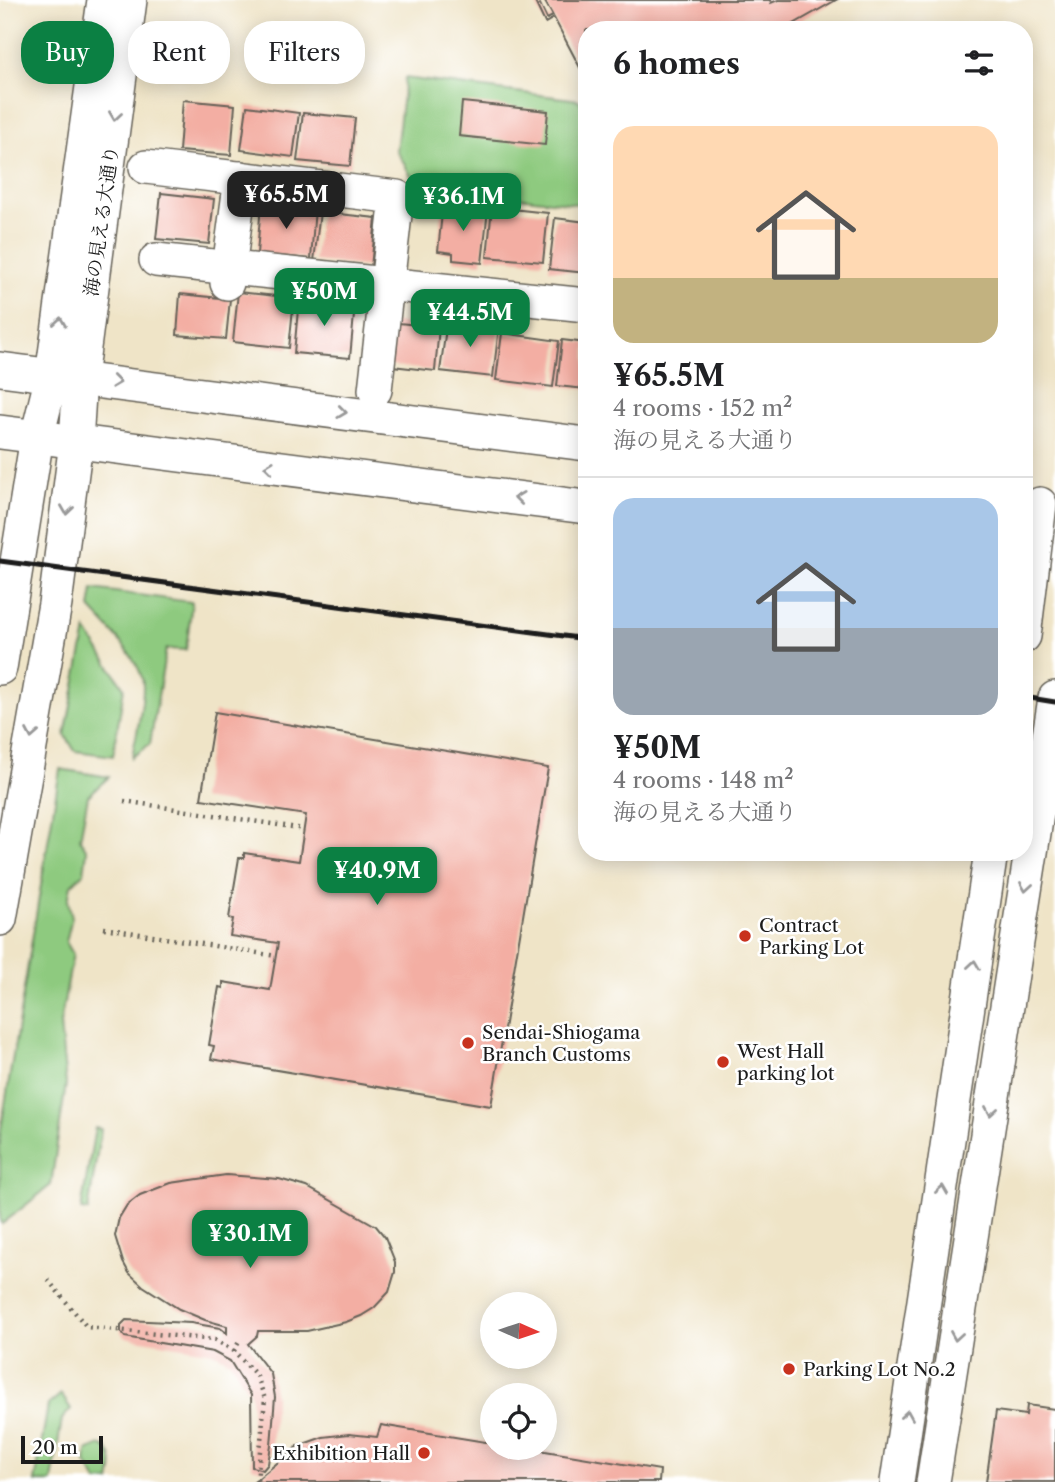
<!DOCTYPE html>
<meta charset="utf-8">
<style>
body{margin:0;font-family:"Libre Caslon Text","Noto Serif JP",serif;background:#f2f2f2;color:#202124;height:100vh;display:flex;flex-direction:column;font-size:26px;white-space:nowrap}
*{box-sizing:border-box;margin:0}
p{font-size:23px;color:#757577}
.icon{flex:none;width:38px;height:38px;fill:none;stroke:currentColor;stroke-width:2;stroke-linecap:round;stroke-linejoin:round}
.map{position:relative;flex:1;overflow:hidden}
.details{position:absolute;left:578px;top:21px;width:455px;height:840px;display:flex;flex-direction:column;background:#fff;border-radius:28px;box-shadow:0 4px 18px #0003}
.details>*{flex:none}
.guide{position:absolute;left:21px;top:21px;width:452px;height:63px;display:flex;gap:14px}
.needle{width:46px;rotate:93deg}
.buttons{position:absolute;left:480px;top:1292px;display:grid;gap:14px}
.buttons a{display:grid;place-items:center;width:77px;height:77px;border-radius:50%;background:#fff;box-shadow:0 4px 18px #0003;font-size:35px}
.scale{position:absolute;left:21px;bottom:18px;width:82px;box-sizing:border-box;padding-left:7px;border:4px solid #1c1c1c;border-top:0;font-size:19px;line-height:24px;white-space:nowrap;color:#1c1c1c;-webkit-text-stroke:5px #fff;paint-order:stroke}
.price{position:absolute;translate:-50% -60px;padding:0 16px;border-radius:14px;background:#0b8043;color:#fff;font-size:23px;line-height:46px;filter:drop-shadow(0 2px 4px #0008)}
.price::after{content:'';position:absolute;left:50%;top:42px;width:21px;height:16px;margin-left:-10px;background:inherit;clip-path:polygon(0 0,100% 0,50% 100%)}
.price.active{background:#222;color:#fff}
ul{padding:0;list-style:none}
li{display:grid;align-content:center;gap:14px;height:371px;padding:0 35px}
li+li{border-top:2px solid #e0e0e0}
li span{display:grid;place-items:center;height:217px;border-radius:21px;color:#555}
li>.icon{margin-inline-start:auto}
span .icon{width:126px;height:126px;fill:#fffc;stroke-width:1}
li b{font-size:30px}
h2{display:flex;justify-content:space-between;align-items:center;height:84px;padding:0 35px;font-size:30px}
.pill{padding:0 24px;border-radius:28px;background:#fff;box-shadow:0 4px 18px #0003;font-size:24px;line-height:63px}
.pill.active{background:#0b8043;color:#fff}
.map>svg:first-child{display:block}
.green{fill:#8eca7f;stroke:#55734e;stroke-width:2}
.building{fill:#f3aea3}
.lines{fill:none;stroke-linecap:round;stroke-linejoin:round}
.minor-casing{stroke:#666258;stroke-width:36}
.path{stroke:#666258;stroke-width:4.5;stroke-dasharray:2 5;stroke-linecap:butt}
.minor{stroke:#fff;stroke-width:33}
.rail{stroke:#1c1c1c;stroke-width:5}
.oneway{stroke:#999}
.poi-dot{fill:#c8321e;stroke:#fff;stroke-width:2.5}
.labels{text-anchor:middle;stroke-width:5;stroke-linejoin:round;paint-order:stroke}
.street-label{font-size:19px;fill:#1c1c1c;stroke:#fff}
.poi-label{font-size:19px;fill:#1c1c1c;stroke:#fff;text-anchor:start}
</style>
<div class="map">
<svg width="1055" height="1482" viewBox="0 0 1055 1482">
<rect width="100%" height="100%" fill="#fff"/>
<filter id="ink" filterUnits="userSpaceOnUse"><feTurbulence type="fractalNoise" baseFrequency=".0143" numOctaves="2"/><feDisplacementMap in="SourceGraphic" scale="14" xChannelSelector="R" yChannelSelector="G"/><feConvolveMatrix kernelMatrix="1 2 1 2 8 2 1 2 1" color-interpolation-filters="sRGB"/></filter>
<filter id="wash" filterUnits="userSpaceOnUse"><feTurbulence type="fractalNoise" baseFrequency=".00686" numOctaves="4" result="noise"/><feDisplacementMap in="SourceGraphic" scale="28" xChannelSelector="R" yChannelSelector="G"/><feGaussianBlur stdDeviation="1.57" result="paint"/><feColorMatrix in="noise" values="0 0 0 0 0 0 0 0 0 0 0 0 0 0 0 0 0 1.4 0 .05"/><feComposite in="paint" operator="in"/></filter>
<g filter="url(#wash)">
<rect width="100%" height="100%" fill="#efe4c7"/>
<g class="green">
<path d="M 405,78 L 579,100 L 586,113 L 586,205 L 417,186 L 396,150 Z"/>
<path d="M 93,589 L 192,602 L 186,650 L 166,649 L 150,744 L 132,757 C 136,735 143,710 143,687 C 144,662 106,626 90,608 Z"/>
<path d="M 86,630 L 124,688 L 113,756 L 75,751 L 65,735 Z"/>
<path d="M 60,769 L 109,777 L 88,796 L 80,839 L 87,851 L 84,873 L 71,885 L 68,901 L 72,917 L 66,942 L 73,954 L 60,1024 L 66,1084 L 51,1185 L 2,1224 L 0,1221 L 0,1135 Z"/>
<path d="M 95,1128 L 101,1129 L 88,1211 L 81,1210 Z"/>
<path d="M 61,1394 L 71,1409 L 62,1419 L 52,1482 L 35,1482 L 48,1405 Z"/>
<path d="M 100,1445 C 117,1451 113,1468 110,1482 L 97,1481 L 86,1463 L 87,1451 Z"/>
</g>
<g id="blocks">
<g class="building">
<path d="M 534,0 L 538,0 L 547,19 L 553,16 L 544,0 L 770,0 L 771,3 L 778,0 L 836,0 L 783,30 L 586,30 L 586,79 L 554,18 L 545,23 Z"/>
<path d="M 183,100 L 235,105 L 231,155 L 179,151 Z"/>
<path d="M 462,102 L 548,111 L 545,145 L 459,136 Z"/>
<path d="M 247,106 L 299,113 L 293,157 L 241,150 Z"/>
<path d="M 303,113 L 355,118 L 350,166 L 297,161 Z"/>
<path d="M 161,193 L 214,199 L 209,244 L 156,239 Z"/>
<path d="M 261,204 L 315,208 L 311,259 L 257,254 Z"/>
<path d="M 443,204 L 488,209 L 482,263 L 453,260 L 453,253 L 438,251 Z"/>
<path d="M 492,207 L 548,213 L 543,262 L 487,257 Z"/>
<path d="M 320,212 L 376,218 L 371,267 L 314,261 Z"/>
<path d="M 555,218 L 586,222 L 586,273 L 549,269 Z"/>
<path d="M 238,292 L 294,298 L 289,348 L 233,342 Z"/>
<path d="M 180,294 L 230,299 L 226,339 L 177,335 Z"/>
<path d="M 299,299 L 355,304 L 350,358 L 294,353 Z"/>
<path d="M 447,321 L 499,327 L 493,377 L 440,371 Z"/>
<path d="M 388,322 L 439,327 L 435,371 L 384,365 Z"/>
<path d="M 502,333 L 559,341 L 553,387 L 496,380 Z"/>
<path d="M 562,340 L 586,343 L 586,389 L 557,386 Z"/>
<path d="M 215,712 L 548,768 L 491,1106 L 211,1059 L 214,1046 L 209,1045 L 219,987 L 223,988 L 223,982 L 270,990 L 278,943 L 230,936 L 233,919 L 229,918 L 239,858 L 244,858 L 244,853 L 299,861 L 306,815 L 201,799 Z"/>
<path d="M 226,1175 L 279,1179 L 307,1187 L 376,1226 L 385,1237 L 395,1262 L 395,1272 L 389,1292 L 374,1308 L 361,1316 L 346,1322 L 307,1331 L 258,1331 L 257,1336 L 248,1344 L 271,1374 L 275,1397 L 271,1445 L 268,1464 L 263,1470 L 252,1467 L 251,1395 L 230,1361 L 213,1352 L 125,1337 L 121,1332 L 121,1325 L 126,1320 L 191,1323 L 220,1328 L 227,1333 L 227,1326 L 205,1320 L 179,1309 L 143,1286 L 129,1273 L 123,1262 L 115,1236 L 119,1218 L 127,1205 L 140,1195 L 171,1183 Z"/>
<path d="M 1027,1405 L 1055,1409 L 1055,1482 L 986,1482 L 996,1411 L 1026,1415 Z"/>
<path d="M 381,1425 L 492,1443 L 492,1447 L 521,1447 L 660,1470 L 659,1482 L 254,1482 L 298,1446 L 323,1437 L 349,1434 L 377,1437 Z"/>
</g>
</g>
</g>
<g filter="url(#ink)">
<use href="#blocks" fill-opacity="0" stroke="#666258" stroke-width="2"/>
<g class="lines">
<defs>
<g id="minor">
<path d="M 146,167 L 397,197 L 375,390"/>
<path d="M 156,260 L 586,305"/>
<path d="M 227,283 L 241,178"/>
<path d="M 0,369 L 586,444"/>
<path d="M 0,432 L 586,507"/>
<path d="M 1024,636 L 1040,504"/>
<path d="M 0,668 L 37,437 L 52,376 L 104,0"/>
<path d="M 0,919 L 55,604 L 76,442 L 80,378 L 130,0"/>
<path d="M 897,1482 L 991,852"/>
<path d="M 933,1482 L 1055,698"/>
</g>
</defs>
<use href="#minor" class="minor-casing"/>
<g class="path">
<path d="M 124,801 L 304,829"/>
<path d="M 104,928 L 276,956"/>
<path d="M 48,1280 L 87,1327 L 215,1340 L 234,1351 L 257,1376 L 265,1399 L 257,1482"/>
<path d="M 234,1351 L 240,1340"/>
</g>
<use href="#minor" class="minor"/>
<g class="rail">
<path d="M 0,561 L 586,639"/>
<path d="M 1024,697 L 1055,702"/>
</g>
</g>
<defs><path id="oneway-chevron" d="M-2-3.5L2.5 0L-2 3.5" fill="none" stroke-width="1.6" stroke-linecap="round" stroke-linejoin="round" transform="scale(1.75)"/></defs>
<g class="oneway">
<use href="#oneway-chevron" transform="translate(115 116) rotate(98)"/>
<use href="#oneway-chevron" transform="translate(60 322) rotate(-82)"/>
<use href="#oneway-chevron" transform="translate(116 382) rotate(7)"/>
<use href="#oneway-chevron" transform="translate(342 412) rotate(7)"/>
<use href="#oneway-chevron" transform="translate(269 467) rotate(-173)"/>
<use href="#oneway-chevron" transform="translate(519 498) rotate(-173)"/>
<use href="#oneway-chevron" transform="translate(67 510) rotate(98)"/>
<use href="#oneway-chevron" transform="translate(32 734) rotate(100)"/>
<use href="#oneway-chevron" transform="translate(1026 887) rotate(99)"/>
<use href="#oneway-chevron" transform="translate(974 965) rotate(-82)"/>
<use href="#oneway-chevron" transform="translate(991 1111) rotate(99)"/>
<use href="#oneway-chevron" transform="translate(942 1190) rotate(-82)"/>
<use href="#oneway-chevron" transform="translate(956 1336) rotate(99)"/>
<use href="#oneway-chevron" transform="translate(907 1415) rotate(-81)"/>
</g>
</g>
<g class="poi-dot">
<circle cx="745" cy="936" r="7"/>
<circle cx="468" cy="1043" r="7"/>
<circle cx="723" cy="1062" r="7"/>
<circle cx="789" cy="1369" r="7"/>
<circle cx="424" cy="1453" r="7"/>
</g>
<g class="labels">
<g class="street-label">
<text transform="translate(101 221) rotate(-82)" y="7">海の見える大通り</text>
</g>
<g class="poi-label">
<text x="759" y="932">Contract<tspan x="759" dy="22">Parking Lot</tspan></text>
<text x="482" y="1039">Sendai-Shiogama<tspan x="482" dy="22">Branch Customs</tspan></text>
<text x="737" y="1058">West Hall<tspan x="737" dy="22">parking lot</tspan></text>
<text x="803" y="1376">Parking Lot No.2</text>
<text x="410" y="1460" text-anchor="end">Exhibition Hall</text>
</g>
</g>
</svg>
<div class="buttons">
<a><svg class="needle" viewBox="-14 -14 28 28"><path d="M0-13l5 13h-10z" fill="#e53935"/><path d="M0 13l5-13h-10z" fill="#757577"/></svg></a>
<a><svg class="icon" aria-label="locate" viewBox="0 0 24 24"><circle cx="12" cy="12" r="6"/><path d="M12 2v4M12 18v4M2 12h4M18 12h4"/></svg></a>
</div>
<div class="scale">20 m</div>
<b class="price active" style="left:286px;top:231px">¥65.5M</b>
<b class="price" style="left:463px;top:233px">¥36.1M</b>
<b class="price" style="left:324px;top:328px">¥50M</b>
<b class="price" style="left:470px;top:349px">¥44.5M</b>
<b class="price" style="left:377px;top:907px">¥40.9M</b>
<b class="price" style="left:250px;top:1270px">¥30.1M</b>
<div class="guide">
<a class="pill active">Buy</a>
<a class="pill">Rent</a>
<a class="pill">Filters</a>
</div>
<section class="details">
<h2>6 homes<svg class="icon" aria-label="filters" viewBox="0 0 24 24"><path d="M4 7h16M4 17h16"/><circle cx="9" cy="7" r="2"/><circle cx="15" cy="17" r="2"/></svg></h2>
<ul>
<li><span style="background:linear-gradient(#ffd9b3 70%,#c2b280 0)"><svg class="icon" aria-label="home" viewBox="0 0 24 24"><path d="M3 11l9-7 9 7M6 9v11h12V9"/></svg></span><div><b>¥65.5M</b><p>4 rooms · 152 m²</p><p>海の見える大通り</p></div></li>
<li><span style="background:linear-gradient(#a9c7e8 60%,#9aa5b1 0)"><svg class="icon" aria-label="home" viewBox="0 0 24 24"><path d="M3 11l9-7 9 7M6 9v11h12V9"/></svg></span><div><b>¥50M</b><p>4 rooms · 148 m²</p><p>海の見える大通り</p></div></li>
</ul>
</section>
</div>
